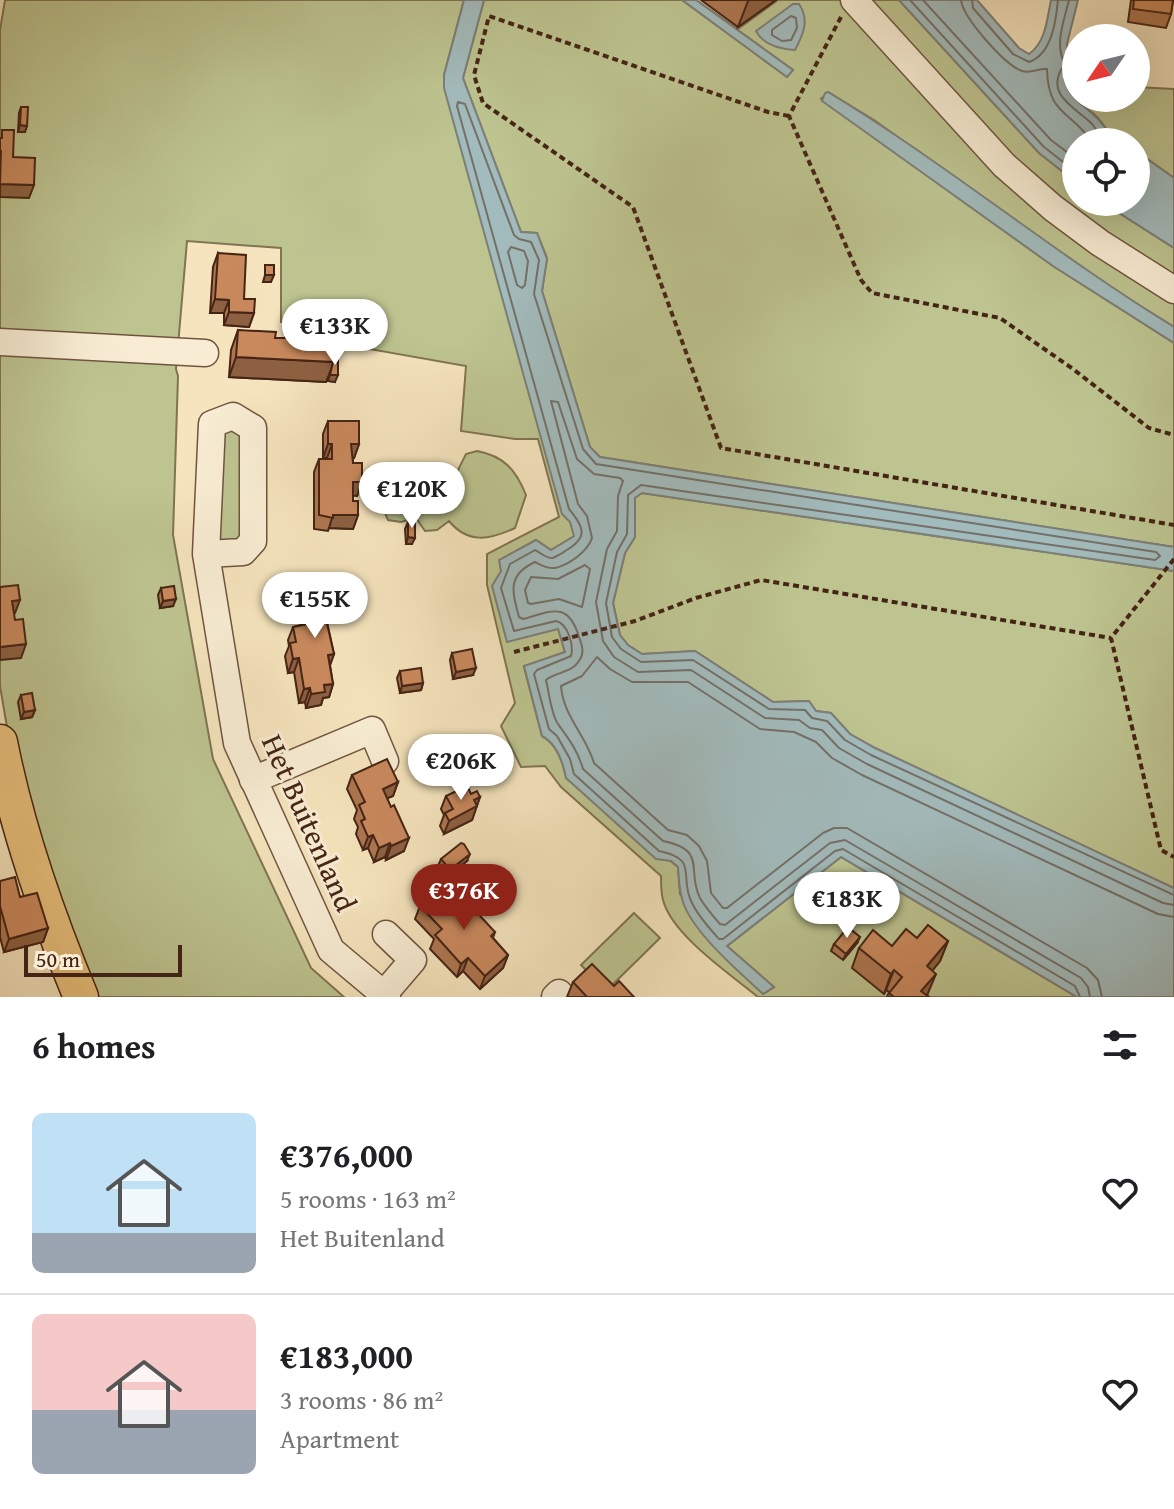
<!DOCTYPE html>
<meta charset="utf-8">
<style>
body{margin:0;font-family:"Gentium Book Plus",serif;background:#f2f2f2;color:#202124;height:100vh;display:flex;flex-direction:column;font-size:30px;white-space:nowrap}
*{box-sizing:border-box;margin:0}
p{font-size:26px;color:#757577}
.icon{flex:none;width:44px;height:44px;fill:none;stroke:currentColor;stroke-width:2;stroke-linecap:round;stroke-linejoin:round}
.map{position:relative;height:997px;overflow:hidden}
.panel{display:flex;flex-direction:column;background:#fff;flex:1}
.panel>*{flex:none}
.needle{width:52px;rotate:235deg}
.controls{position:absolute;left:1062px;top:24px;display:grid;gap:16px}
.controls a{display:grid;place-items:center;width:88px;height:88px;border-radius:50%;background:#fff;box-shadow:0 8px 32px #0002;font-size:40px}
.scale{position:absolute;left:24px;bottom:20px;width:158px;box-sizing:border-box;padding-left:8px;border:4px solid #452415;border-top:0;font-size:22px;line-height:28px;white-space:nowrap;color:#452415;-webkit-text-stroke:6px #f8edd4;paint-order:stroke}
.price{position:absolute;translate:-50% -68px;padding:0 18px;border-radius:28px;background:#fff;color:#222;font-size:26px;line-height:52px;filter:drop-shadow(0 2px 4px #0008)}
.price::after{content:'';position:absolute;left:50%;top:48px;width:24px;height:18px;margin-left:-12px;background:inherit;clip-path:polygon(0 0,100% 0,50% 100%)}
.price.current{background:#8f2418;color:#fff}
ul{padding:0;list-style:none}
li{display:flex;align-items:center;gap:24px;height:200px;padding:0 32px}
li+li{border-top:2px solid #e0e0e0}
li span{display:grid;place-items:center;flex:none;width:224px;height:160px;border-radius:12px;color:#555}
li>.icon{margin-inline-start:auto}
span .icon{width:96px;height:96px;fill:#fffc;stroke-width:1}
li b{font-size:34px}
h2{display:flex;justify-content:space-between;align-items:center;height:96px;padding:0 32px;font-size:34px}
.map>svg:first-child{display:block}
.green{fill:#bdc490;stroke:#817452;stroke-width:2}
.water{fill:#a2bbbc;stroke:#7d7f79;stroke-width:2}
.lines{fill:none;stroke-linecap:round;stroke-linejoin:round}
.shore{stroke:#747068;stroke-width:2}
.minor-casing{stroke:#71543f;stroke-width:29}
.major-casing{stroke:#452415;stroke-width:37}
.path{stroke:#452415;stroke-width:4;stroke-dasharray:6 4;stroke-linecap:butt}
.minor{stroke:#f8edd4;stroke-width:26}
.major{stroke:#eac27e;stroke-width:34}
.wall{fill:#ad7650;stroke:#452415;stroke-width:2}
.shaded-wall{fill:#8d6041;stroke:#452415;stroke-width:2}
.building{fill:#c9895d;stroke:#452415;stroke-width:2}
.labels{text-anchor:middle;stroke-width:6;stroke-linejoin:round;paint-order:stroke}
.street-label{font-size:30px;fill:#452415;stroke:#f8edd4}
</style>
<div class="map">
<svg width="1174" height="997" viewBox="0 0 1174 997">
<rect width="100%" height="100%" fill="#f5e4bd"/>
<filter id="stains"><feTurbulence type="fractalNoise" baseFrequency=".0025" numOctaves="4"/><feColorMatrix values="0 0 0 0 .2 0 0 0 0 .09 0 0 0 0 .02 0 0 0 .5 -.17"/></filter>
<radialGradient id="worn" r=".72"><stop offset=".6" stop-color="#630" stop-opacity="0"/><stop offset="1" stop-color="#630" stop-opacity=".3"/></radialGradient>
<g class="green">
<path d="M 5,0 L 464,0 L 444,75 L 575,536 L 551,550 L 536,540 L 500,560 L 501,571 L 558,628 L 565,652 L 524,667 L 542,736 C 557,744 563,762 566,778 L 678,867 L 680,894 L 763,994 L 774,987 L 727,946 L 841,857 L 1077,997 L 758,997 C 730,974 672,935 663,900 C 661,893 661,883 661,876 L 561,787 L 545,766 L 521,767 L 501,726 L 515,703 L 487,585 L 487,554 L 559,517 L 538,439 L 515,439 L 461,431 L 466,366 L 358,347 L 357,335 L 281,322 L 281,248 L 187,241 L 176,369 L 178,376 L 173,535 L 213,759 L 311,968 L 344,997 L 92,997 L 9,739 L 0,686 L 0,30 Z"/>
<path d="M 484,0 L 682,0 L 787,77 L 793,70 L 696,0 L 738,29 L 778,0 L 848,0 L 922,87 L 1174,296 L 1174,327 L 1094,277 L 874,120 L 828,92 L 821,99 L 1053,266 L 1174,343 L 1174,547 L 600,457 L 590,447 L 542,291 L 547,258 L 537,233 L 521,232 L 463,78 Z"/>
<path d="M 863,0 L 899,0 L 1039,153 L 1076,182 L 1076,202 L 1102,202 L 1174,248 L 1174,288 L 1009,163 Z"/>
<path d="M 1069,72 L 1076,75 L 1076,98 L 1136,98 L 1136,87 L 1174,89 L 1174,178 L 1136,151 L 1136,142 L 1116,141 C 1109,134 1103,123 1096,116 C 1081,103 1069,99 1064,78 Z"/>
<path d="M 230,425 L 247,436 L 245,540 L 214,540 L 217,433 Z"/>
<path d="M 477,451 C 504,456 516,470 526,495 L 515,528 C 489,540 468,544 449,521 L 437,530 L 425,531 L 416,518 L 401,522 L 388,520 C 376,500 403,483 422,485 C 429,485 432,490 440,490 L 455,476 L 466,454 Z"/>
<path d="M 642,493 L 1174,571 L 1174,888 L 875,748 L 850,734 L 831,713 L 816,711 L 809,701 L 773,702 L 695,651 L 642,654 L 628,645 L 620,635 L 613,603 L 625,553 L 635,537 L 635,497 Z"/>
<path d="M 634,913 L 660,938 L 606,991 L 581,965 Z"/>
</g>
<g class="water">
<path d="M 464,0 L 484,0 L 463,78 L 521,232 L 537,233 L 547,259 L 542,291 L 590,447 L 600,457 L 1174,547 L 1174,571 L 642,493 L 635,498 L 635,537 L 625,553 L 613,603 L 620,635 L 628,645 L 642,654 L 695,651 L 773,702 L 809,701 L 816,711 L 831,713 L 850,734 L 875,748 L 1174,888 L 1174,997 L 1077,997 L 841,857 L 727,946 L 774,987 L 763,994 C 739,972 696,935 684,905 C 679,893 679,880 678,867 L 671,861 L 656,859 L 566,778 C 563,762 557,744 542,736 L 524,666 L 565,652 L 558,629 L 507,642 L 492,586 L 501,571 L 499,560 L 536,540 L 551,550 L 574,536 L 570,522 L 562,514 L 444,88 L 444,75 Z"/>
<path d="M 682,0 L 696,0 L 793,70 L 787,77 Z"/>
<path d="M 899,0 L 977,0 L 1019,48 L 1029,54 C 1046,42 1047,19 1051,0 L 1078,0 L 1067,44 L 1068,53 L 1076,57 L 1076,75 L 1069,72 L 1064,78 C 1069,99 1082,103 1096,117 C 1104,124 1109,135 1117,142 L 1076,142 L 1076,182 L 1039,153 Z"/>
<path d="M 793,4 L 799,4 C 810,20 803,35 795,50 C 781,49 763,45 756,31 Z"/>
<path d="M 828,92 C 947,164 1055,254 1174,327 L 1174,343 L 1053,266 L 822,101 L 825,93 Z"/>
<path d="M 1136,151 L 1174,178 L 1174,248 L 1102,202 L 1136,202 Z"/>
</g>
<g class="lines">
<g class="shore">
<path d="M 910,0 L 1044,147 L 1076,172"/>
<path d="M 923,0 L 1051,140 L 1076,159"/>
<path d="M 961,0 C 963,18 1005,65 1022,71 C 1031,74 1039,68 1047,69 C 1048,116 1071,110 1092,142"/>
<path d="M 972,0 L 973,8 L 1013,54 L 1029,62 C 1052,54 1056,21 1058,0"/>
<path d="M 1069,0 C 1064,21 1054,45 1065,64 C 1044,91 1070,105 1089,121 C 1096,127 1099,136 1106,142"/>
<path d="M 791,16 L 796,18 L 797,28 L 791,40 L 782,41 L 772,35 L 772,30 Z"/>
<path d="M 511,247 L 524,251 L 528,261 L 525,285 L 522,288 L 517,285 L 508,252 Z"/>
<path d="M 585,565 L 590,569 L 582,607 L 559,599 L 531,604 L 528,603 L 525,590 L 531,577 L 558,579 Z"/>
<path d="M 1080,997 L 1075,986 L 843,849 L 835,851 L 723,939 L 719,939 C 710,929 698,916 692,903 C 678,876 700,859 659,851 L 574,774 L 570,759 L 557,736 L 549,729 L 534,674 L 537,670 L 571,656 C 574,645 568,624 556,621 L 514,631 L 501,588 L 510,564 L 535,550 C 541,553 547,559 553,558 C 555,557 564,552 565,551 C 588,538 585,528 569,509 L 457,106 L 458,102 L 465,104 L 514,235 L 519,239 L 531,242 L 539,260 L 534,294 L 583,449 L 596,464 L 1156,552 L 1160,556 L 1155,560 L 641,485 L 628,495 L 627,534 L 617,552 L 606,603 L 612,637 L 621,649 L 641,662 L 693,660 L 769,709 L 805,710 L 812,718 L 827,721 L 845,740 L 871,755 L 1174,895"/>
<path d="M 1090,997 L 1088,987 L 1081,978 L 845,840 L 830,843 L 725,925 L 720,924 C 713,916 705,907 700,898 C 686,870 708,850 663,841 L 583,769 C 578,751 569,739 558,724 C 551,714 549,692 546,680 C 555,672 572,673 579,661 C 585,653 582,645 579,637 C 568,601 552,611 523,619 L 519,617 C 512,591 507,575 535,562 C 541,565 547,569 555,568 C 569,565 588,551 592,538 L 587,516 L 578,504 L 551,401 L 558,402 L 577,459 L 594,474 L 620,478 L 623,481 L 618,496 L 617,531 L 607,549 L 596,602 L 603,641 L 614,657 L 638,672 L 691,670 L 765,718 L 799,720 L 810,728 L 822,730 L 839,748 L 867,764 L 1163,903 L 1174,905"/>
<path d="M 1102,997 L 1098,980 L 1087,968 L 847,828 L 834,828 L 823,833 L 727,908 L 723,908 L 711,893 L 707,861 L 699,846 L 687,835 L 668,830 L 594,763 C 586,735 563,716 561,686 L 582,676 L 597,657 L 610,669 L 632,682 L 688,682 L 760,729 L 794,732 L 816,742 L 832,758 L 862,775 L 1158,914 L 1174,917"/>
</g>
<defs>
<g id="minor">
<path d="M 854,0 L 1004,165 L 1053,208 L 1100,243 L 1174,290"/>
<path d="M 0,342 L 205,353"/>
<path d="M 206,554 L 243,552 L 253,541 L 253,428 L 233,416 L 212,424 L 206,554 L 237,743 L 331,950 L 387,997"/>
<path d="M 253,780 L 372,730 L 385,761"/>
<path d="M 384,994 L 413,960 L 386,934"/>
<path d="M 555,997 L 559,993"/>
</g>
<path id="major" d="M 0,742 C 17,829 47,915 81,997"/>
</defs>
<use href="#minor" class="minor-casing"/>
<use href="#major" class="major-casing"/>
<g class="path">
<path d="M 841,17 L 789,116 L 861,280 L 872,293 L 1000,318 L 1073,369 L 1149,428 L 1174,435"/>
<path d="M 789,116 L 768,112 L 489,16 L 474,75 L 483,103 L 633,207 L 721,448 L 1174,525"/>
<path d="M 1174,559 L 1111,638 L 1161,850 L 1174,857"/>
<path d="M 514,652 L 635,621 L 696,598 L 761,580 L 1111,638"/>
</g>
<use href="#minor" class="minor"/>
<use href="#major" class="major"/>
</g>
<g class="wall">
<path d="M 701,0 L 776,0 L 738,27 Z"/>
<path d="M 1131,0 L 1173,0 L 1171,14 L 1166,28 L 1128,22 Z"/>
<path d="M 21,107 L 25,132 L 18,132 L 19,113 Z"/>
<path d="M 218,253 L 244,299 L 254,313 L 249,327 L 224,325 L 224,313 L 210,313 L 213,267 Z"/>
<path d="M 289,328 L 334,357 L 335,382 L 328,381 L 328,377 L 326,382 L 229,377 L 231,350 L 238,330 L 275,338 L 285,338 Z"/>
<path d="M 328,421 L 359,444 L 354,458 L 353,458 L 353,463 L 362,482 L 357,496 L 353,495 L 353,501 L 358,515 L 353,529 L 329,528 L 328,531 L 314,529 L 314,472 L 319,459 L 327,459 L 323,458 L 323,434 Z"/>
<path d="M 408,522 L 412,544 L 406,544 L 405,529 Z"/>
<path d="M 161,588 L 173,606 L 160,608 L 158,595 Z"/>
<path d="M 302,591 L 333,617 L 326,618 L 334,654 L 330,665 L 333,684 L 329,697 L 323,698 L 321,705 L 306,708 L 305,702 L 299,703 L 294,672 L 288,673 L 285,656 L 289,646 L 288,640 L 293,627 L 301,625 L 297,605 Z"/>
<path d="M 452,653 L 473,675 L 453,679 L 450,660 Z"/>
<path d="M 400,671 L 423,683 L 421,690 L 400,693 L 397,678 Z"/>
<path d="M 21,695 L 35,710 L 32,717 L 21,719 L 18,702 Z"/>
<path d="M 352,775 L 398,782 L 393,796 L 387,798 L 404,851 L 386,860 L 385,857 L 374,862 L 368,848 L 363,850 L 356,834 L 358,827 L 354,819 L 357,810 L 347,789 Z"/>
<path d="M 471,794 L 480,797 L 472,820 L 444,834 L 440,826 L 444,815 L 441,809 L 446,796 Z"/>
<path d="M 441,859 L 467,861 L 447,877 L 438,866 Z"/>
<path d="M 0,881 L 20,897 L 48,928 L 43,942 L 4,952 L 0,937 Z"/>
<path d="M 455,897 L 452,905 L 459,913 L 495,932 L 493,938 L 508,955 L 503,968 L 480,989 L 463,971 L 457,977 L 430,949 L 434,939 L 415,919 L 420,906 Z"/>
<path d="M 917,938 L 948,941 L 940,961 L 932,971 L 928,993 L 927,995 L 929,997 L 887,997 L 889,992 L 886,990 L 884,994 L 852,968 L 859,948 L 892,946 Z"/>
<path d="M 857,943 L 843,960 L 831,951 L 834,944 Z"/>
<path d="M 573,982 L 614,986 L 634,997 L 567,997 Z"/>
</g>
<g class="shaded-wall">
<path d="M 749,0 L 776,0 L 738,27 L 748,1 Z"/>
<path d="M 20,125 L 27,126 L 25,132 L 18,132 Z"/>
<path d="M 0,184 L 34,185 L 29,198 L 0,197 Z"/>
<path d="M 265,275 L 274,275 L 271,282 L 263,282 Z"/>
<path d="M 215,299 L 229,300 L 224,313 L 210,313 Z"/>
<path d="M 229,312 L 254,313 L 249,327 L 224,325 Z"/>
<path d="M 236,357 L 334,362 L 326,382 L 229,377 Z"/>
<path d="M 330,375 L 338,375 L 335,382 L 328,381 Z"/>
<path d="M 328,444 L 332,444 L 327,458 L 323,458 Z"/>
<path d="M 351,444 L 359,444 L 354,458 L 346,458 Z"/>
<path d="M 353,482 L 362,482 L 357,496 L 348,495 Z"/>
<path d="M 333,515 L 358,515 L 353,529 L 329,528 Z"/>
<path d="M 408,537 L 415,538 L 412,544 L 406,544 Z"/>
<path d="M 176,599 L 173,606 L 160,608 L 163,601 Z"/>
<path d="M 20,600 L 15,613 L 8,614 L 12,601 Z"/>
<path d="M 338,603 L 333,617 L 318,620 L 323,606 Z"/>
<path d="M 26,644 L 21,658 L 0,660 L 0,647 Z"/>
<path d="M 334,654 L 329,668 L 328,655 Z"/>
<path d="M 299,658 L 294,672 L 288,673 L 293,659 Z"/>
<path d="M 476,668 L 473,675 L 453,679 L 456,672 Z"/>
<path d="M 423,683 L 421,690 L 400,693 L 402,686 Z"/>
<path d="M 333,684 L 329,697 L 323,698 L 321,705 L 306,708 L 311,694 L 324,685 Z"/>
<path d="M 310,688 L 305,702 L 299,703 L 304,689 Z"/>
<path d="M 35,710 L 32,717 L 21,719 L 24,712 Z"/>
<path d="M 398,782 L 393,796 L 378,802 L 383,789 Z"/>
<path d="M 480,797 L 472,820 L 444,834 L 449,821 L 474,800 Z"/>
<path d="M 373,835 L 368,848 L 363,850 L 368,837 Z"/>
<path d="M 409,838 L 404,851 L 386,860 L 391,846 Z"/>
<path d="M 390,843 L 385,857 L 374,862 L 379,848 Z"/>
<path d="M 470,854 L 467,861 L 447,877 L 450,870 Z"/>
<path d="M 48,928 L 43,942 L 4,952 L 9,939 Z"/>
<path d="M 860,937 L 857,943 L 843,960 L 846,954 Z"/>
<path d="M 948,941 L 940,961 L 920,986 L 927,966 Z"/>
<path d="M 508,955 L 503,968 L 480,989 L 485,976 Z"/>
<path d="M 468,958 L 463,971 L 457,977 L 461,964 Z"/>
<path d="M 894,970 L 886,990 L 884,994 L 891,974 Z"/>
<path d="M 936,974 L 928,993 L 925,997 L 921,991 Z"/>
</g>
<g class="building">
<path d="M 1134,0 L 1173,0 L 1171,14 L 1133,9 Z"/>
<path d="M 21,107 L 28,107 L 27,126 L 20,125 Z"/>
<path d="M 2,130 L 14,130 L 13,157 L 35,158 L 34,185 L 0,184 L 1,151 L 0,151 L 0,138 L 2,138 Z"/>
<path d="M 218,253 L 246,255 L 244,299 L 255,299 L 254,313 L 229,312 L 229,300 L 215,299 Z"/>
<rect x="265" y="265" width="9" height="10"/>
<path d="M 289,328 L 335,330 L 334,362 L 236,357 L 238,330 L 276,332 L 275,338 L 289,338 Z"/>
<path d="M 334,357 L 338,357 L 338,375 L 330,375 Z"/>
<path d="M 328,421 L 359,421 L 359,444 L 351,444 L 353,463 L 362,463 L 362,482 L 353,482 L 353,501 L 358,501 L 358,515 L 333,515 L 333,518 L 319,515 L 319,459 L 332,459 L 332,444 L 328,444 Z"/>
<path d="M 408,522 L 415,522 L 415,538 L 408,537 Z"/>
<path d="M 18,585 L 20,600 L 12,601 L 15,620 L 23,619 L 26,644 L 0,647 L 0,587 Z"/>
<path d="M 174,586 L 176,599 L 163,601 L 161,588 Z"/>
<path d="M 334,586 L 338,603 L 323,606 L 334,654 L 328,655 L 333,684 L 324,685 L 325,692 L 311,694 L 310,688 L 304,689 L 299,658 L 293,659 L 290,643 L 296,642 L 293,627 L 308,624 L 302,591 Z"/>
<path d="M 472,649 L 476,668 L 456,672 L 452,653 Z"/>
<path d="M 421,668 L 423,683 L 402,686 L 400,671 Z"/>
<path d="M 32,693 L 35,710 L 24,712 L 21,695 Z"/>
<path d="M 387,759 L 398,782 L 383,789 L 391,807 L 394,805 L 409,838 L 391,846 L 390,843 L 379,848 L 373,835 L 368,837 L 361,821 L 365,819 L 359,805 L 365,802 L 352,775 Z"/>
<path d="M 467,786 L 471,794 L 477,791 L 480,797 L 474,800 L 477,806 L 449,821 L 445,813 L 453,809 L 446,796 Z"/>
<path d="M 461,843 L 464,844 L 470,854 L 450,870 L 441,859 Z"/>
<path d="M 15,877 L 20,897 L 37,893 L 48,928 L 9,939 L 0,906 L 0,881 Z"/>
<path d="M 443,884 L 455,897 L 449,902 L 459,913 L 469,904 L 495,932 L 491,936 L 508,955 L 485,976 L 468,958 L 461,964 L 435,935 L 442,929 L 420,906 Z"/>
<path d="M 928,925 L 948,941 L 927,966 L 936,974 L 921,991 L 929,997 L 894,997 L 889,993 L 902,977 L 894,970 L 891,974 L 859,948 L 873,930 L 892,946 L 906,929 L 917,938 Z"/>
<path d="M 848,927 L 860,937 L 846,954 L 834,944 Z"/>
<path d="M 592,964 L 614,986 L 619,981 L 634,997 L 587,997 L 573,982 Z"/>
</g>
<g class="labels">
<g class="street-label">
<text transform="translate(309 823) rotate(66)" y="10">Het Buitenland</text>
</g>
</g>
<rect width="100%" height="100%" filter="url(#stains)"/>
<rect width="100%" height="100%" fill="url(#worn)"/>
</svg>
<div class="controls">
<a><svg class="needle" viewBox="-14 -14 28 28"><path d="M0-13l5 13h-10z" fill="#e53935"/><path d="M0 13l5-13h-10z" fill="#757577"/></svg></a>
<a><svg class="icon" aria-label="locate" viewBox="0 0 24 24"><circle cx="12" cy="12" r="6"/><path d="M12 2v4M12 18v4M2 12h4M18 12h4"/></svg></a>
</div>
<div class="scale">50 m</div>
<b class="price" style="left:335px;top:367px">€133K</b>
<b class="price" style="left:412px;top:530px">€120K</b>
<b class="price" style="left:315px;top:640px">€155K</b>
<b class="price" style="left:461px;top:802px">€206K</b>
<b class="price current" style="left:464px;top:932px">€376K</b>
<b class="price" style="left:847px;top:940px">€183K</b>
</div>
<section class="panel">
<h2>6 homes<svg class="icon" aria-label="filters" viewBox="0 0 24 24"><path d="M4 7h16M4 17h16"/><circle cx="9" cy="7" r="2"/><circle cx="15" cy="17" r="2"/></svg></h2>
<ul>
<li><span style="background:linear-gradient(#bfe0f5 75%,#9aa5b1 0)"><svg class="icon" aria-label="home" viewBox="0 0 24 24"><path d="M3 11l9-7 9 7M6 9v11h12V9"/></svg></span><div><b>€376,000</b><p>5 rooms · 163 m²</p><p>Het Buitenland</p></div><svg class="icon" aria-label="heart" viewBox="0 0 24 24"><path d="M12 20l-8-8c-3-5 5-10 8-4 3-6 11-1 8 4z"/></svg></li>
<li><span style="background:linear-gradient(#f6c9c9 60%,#9aa5b1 0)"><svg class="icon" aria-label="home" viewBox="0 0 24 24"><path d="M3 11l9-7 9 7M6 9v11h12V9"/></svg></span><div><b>€183,000</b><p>3 rooms · 86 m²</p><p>Apartment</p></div><svg class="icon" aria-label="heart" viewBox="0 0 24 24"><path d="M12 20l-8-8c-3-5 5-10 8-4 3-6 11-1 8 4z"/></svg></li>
</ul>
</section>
